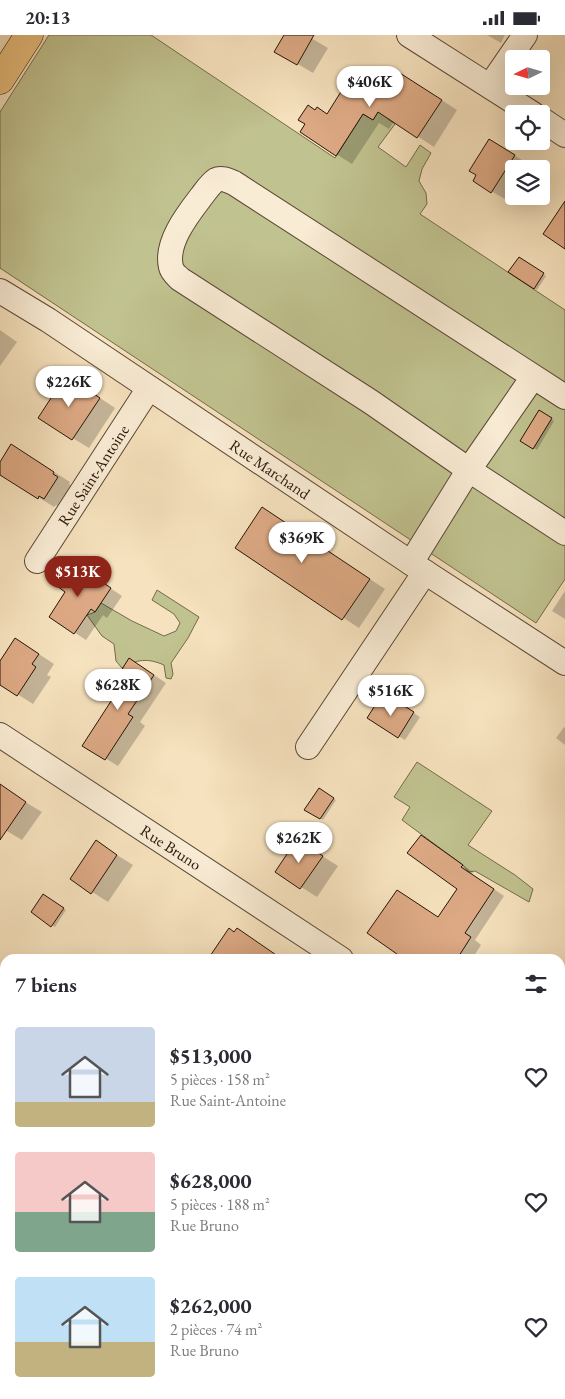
<!DOCTYPE html>
<html lang="fr">
<meta charset="utf-8">
<style>
body{margin:0;font-family:"EB Garamond",serif;background:#f2f2f3;color:#2b2b33;height:100vh;display:flex;flex-direction:column;font-size:19px;white-space:nowrap}
*{box-sizing:border-box;margin:0}
p{font-size:16px;color:#7c7c81}
.icon{flex:none;width:28px;height:28px;fill:none;stroke:currentColor;stroke-width:2;stroke-linecap:round;stroke-linejoin:round}
.map{position:relative;flex:1;overflow:hidden}
.side{position:absolute;left:0px;top:919px;width:565px;height:446px;display:flex;flex-direction:column;background:#fff;border-radius:15px 15px 0 0;box-shadow:0 5px 20px #0002}
.side>*{flex:none}
.needle{width:32px;rotate:265deg}
.buttons{position:absolute;left:505px;top:15px;display:grid;gap:10px}
.buttons a{display:grid;place-items:center;width:45px;height:45px;border-radius:5px;background:#fff;box-shadow:0 5px 20px #0002;font-size:25px}
.price{position:absolute;translate:-50% -42px;padding:0 11px;border-radius:18px;background:#fff;color:#222;font-size:16px;line-height:32px;filter:drop-shadow(0 1px 2px #0008)}
.price::after{content:'';position:absolute;left:50%;top:30px;width:15px;height:11px;margin-left:-8px;background:inherit;clip-path:polygon(0 0,100% 0,50% 100%)}
.price.active{background:#8f2418;color:#fff}
ul{padding:0;list-style:none}
li{display:flex;align-items:center;gap:15px;height:125px;padding:0 15px}
li span{display:grid;place-items:center;flex:none;width:140px;height:100px;border-radius:5px;color:#555}
li>.icon{margin-inline-start:auto}
span .icon{width:60px;height:60px;fill:#fffc;stroke-width:1}
li b{font-size:21px}
h2{display:flex;justify-content:space-between;align-items:center;height:60px;padding:0 15px;font-size:21px}
.status{display:flex;justify-content:space-between;align-items:center;height:35px;padding:0 25px;background:#fff;direction:ltr}
.status svg{height:14px;fill:currentColor}
.map>svg:first-child{display:block}
.green{fill:#c0c28f;stroke:#746b4b}
.shadow{fill:#0003}
.building{fill:#dca984;stroke:#271407}
.lines{fill:none;stroke-linecap:round;stroke-linejoin:round}
.minor-casing{stroke:#5b4835;stroke-width:26}
.major-casing{stroke:#271407;stroke-width:29}
.minor{stroke:#f9ecd5;stroke-width:24}
.major{stroke:#ebc17f;stroke-width:28}
.labels{text-anchor:middle;stroke-width:4;stroke-linejoin:round;paint-order:stroke}
.street-label{font-size:16px;fill:#271407;stroke:#f9ecd5}
</style>
<div class="status"><b>20:13</b><svg viewBox="0 0 49 12"><path d="M0 12V9h3v3zM5 12V6h3v6zM10 12V3h3v9zM15 12V0h3v12zM26 1h20v11H26zM47 4h2v5h-2z"/></svg></div>
<div class="map">
<svg width="565" height="1364" viewBox="0 0 565 1364">
<rect width="100%" height="100%" fill="#f6e2be"/>
<filter id="stains"><feTurbulence type="fractalNoise" baseFrequency=".004" numOctaves="4"/><feColorMatrix values="0 0 0 0 .2 0 0 0 0 .09 0 0 0 0 .02 0 0 0 .5 -.17"/></filter>
<radialGradient id="worn" r=".72"><stop offset=".6" stop-color="#630" stop-opacity="0"/><stop offset="1" stop-color="#630" stop-opacity=".3"/></radialGradient>
<g class="green">
<path d="M 49,0 L 151,0 L 335,123 L 363,79 L 373,85 L 380,74 L 388,80 L 388,84 L 395,89 L 378,112 L 406,132 L 420,110 L 431,118 L 422,134 L 419,146 L 426,158 L 427,169 L 420,179 L 565,275 L 565,544 L 536,588 L 0,233 L 0,77 Z"/>
<path d="M 157,555 L 199,582 L 188,603 L 171,628 L 173,639 L 171,644 L 166,643 L 164,630 C 148,623 137,624 122,633 L 116,626 L 114,609 L 102,601 L 87,580 L 95,577 L 101,568 L 132,586 L 164,601 L 176,596 L 180,588 L 174,579 L 152,565 Z"/>
<path d="M 417,727 L 492,776 L 468,810 L 515,840 L 533,854 L 529,867 L 475,836 L 469,837 L 463,830 L 402,785 L 410,772 L 394,762 Z"/>
</g>
<g class="shadow">
<path d="M 285,0 L 306,0 L 328,13 L 313,38 L 276,16 Z"/>
<path d="M 487,0 L 505,0 L 501,8 Z"/>
<path d="M 387,44 L 409,44 L 457,75 L 434,112 L 394,86 L 389,94 L 379,88 L 352,129 L 336,119 L 315,76 L 328,80 L 367,45 Z"/>
<path d="M 503,113 L 528,129 L 525,134 L 514,134 L 514,151 L 505,164 L 491,156 Z"/>
<path d="M 519,223 L 546,241 L 537,255 L 510,237 Z"/>
<path d="M 0,295 L 17,307 L 0,331 Z"/>
<path d="M 82,351 L 115,373 L 89,413 L 40,383 Z"/>
<path d="M 539,376 L 554,386 L 537,415 L 522,405 Z"/>
<path d="M 27,420 L 70,447 L 69,449 L 73,452 L 60,472 L 56,470 L 54,472 L 0,438 L 0,429 Z"/>
<path d="M 278,483 L 385,554 L 359,593 L 236,513 Z"/>
<path d="M 85,536 L 122,561 L 107,583 L 103,580 L 86,605 L 51,582 Z"/>
<path d="M 565,556 L 565,584 L 552,576 Z"/>
<path d="M 16,604 L 54,629 L 47,640 L 51,642 L 33,669 L 0,648 L 0,628 Z"/>
<path d="M 142,632 L 166,648 L 140,687 L 145,691 L 118,731 L 84,710 Z"/>
<path d="M 390,663 L 420,682 L 405,705 L 369,683 L 383,674 Z"/>
<path d="M 564,692 L 565,693 L 565,710 L 556,703 Z"/>
<path d="M 0,752 L 42,777 L 22,805 L 0,792 Z"/>
<path d="M 319,755 L 336,765 L 323,785 L 306,774 Z"/>
<path d="M 421,801 L 473,837 L 472,839 L 504,861 L 475,905 L 481,910 L 472,924 L 412,924 L 459,853 Z"/>
<path d="M 297,805 L 338,831 L 317,862 L 276,836 Z"/>
<path d="M 96,807 L 133,830 L 108,867 L 75,846 Z"/>
<path d="M 44,861 L 66,875 L 55,892 L 33,877 Z"/>
<path d="M 0,934 L 5,938 L 0,945 Z"/>
<path d="M 0,1090 L 5,1094 L 5,1131 L 2,1129 L 0,1132 Z"/>
<path d="M 3,1195 L 5,1196 L 5,1291 L 0,1287 L 0,1200 Z"/>
<path d="M 565,1296 L 565,1355 L 560,1351 L 560,1304 Z"/>
</g>
<g class="building">
<path d="M 284,0 L 314,0 L 297,30 L 274,17 Z"/>
<path d="M 392,33 L 442,65 L 417,103 L 378,77 L 373,85 L 363,79 L 336,121 L 300,97 L 305,89 L 298,85 L 308,70 L 315,75 L 317,72 L 327,79 L 354,36 L 366,44 L 373,34 L 386,43 Z"/>
<path d="M 489,104 L 515,120 L 491,158 L 473,146 L 476,140 L 469,136 Z"/>
<path d="M 565,166 L 565,214 L 543,199 Z"/>
<path d="M 519,222 L 544,238 L 534,254 L 508,237 Z"/>
<path d="M 66,340 L 100,363 L 72,405 L 38,383 Z"/>
<path d="M 539,375 L 552,383 L 533,414 L 520,406 Z"/>
<path d="M 11,409 L 54,437 L 53,439 L 58,442 L 44,464 L 39,461 L 38,464 L 0,440 L 0,427 Z"/>
<path d="M 262,472 L 370,544 L 342,585 L 235,513 Z"/>
<path d="M 73,527 L 111,553 L 95,577 L 91,574 L 74,599 L 49,582 L 65,557 L 57,551 Z"/>
<path d="M 15,603 L 39,619 L 32,629 L 36,632 L 17,661 L 0,650 L 0,626 Z"/>
<path d="M 129,623 L 154,640 L 128,679 L 133,682 L 105,725 L 82,711 L 126,643 L 119,639 Z"/>
<path d="M 390,662 L 414,677 L 398,703 L 367,683 L 376,669 L 382,672 Z"/>
<path d="M 0,749 L 26,767 L 0,805 Z"/>
<path d="M 319,753 L 334,763 L 320,784 L 304,775 Z"/>
<path d="M 421,800 L 463,830 L 461,832 L 494,854 L 465,898 L 471,902 L 457,924 L 404,924 L 367,898 L 397,855 L 438,882 L 457,854 L 407,818 Z"/>
<path d="M 297,804 L 323,821 L 300,854 L 275,837 Z"/>
<path d="M 96,805 L 117,820 L 91,859 L 70,844 Z"/>
<path d="M 43,859 L 64,873 L 51,892 L 31,877 Z"/>
<path d="M 229,893 L 234,897 L 237,893 L 282,924 L 208,924 Z"/>
</g>
<g class="lines">
<defs>
<g id="minor">
<path d="M 409,0 L 533,79"/>
<path d="M 490,51 L 525,0"/>
<path d="M 541,84 L 565,100"/>
<path d="M 0,256 L 48,285 L 411,528 L 565,628"/>
<path d="M 565,362 L 234,148 C 229,146 222,142 216,145 C 210,149 205,157 201,162 C 188,179 165,208 171,232 C 172,237 176,240 180,244 L 371,367 L 469,435 L 565,498"/>
<path d="M 37,526 L 149,353"/>
<path d="M 411,528 L 466,439 L 533,342"/>
<path d="M 0,700 L 341,924"/>
<path d="M 308,712 L 425,537"/>
<path d="M 0,1043 L 5,1047"/>
<path d="M 560,1067 L 565,1071"/>
<path d="M 560,1218 L 565,1211"/>
<path d="M 0,1346 L 5,1349"/>
<path d="M 21,1360 L 27,1364"/>
<path d="M 480,1360 L 487,1364"/>
</g>
<path id="major" d="M 0,45 L 29,0"/>
</defs>
<use href="#minor" class="minor-casing"/>
<use href="#major" class="major-casing"/>
<use href="#minor" class="minor"/>
<use href="#major" class="major"/>
</g>
<g class="labels">
<g class="street-label">
<text transform="translate(270 434) rotate(34)" y="6">Rue Marchand</text>
<text transform="translate(93 440) rotate(-57)" y="6">Rue Saint-Antoine</text>
<text transform="translate(171 812) rotate(33)" y="6">Rue Bruno</text>
</g>
</g>
<rect width="100%" height="100%" filter="url(#stains)"/>
<rect width="100%" height="100%" fill="url(#worn)"/>
</svg>
<div class="buttons">
<a><svg class="needle" viewBox="-14 -14 28 28"><path d="M0-13l5 13h-10z" fill="#e53935"/><path d="M0 13l5-13h-10z" fill="#7c7c81"/></svg></a>
<a><svg class="icon" aria-label="locate" viewBox="0 0 24 24"><circle cx="12" cy="12" r="6"/><path d="M12 2v4M12 18v4M2 12h4M18 12h4"/></svg></a>
<a><svg class="icon" aria-label="layers" viewBox="0 0 24 24"><path d="M12 4l9 5-9 5-9-5zM3 14l9 5 9-5"/></svg></a>
</div>
<b class="price" style="left:370px;top:73px">$406K</b>
<b class="price" style="left:69px;top:373px">$226K</b>
<b class="price" style="left:302px;top:529px">$369K</b>
<b class="price active" style="left:78px;top:563px">$513K</b>
<b class="price" style="left:118px;top:676px">$628K</b>
<b class="price" style="left:391px;top:682px">$516K</b>
<b class="price" style="left:299px;top:829px">$262K</b>
<section class="side">
<h2>7 biens<svg class="icon" aria-label="filters" viewBox="0 0 24 24"><path d="M4 7h16M4 17h16"/><circle cx="9" cy="7" r="2"/><circle cx="15" cy="17" r="2"/></svg></h2>
<ul>
<li><span style="background:linear-gradient(#c9d6e8 75%,#c2b280 0)"><svg class="icon" aria-label="home" viewBox="0 0 24 24"><path d="M3 11l9-7 9 7M6 9v11h12V9"/></svg></span><div><b>$513,000</b><p>5 pièces · 158 m²</p><p>Rue Saint-Antoine</p></div><svg class="icon" aria-label="heart" viewBox="0 0 24 24"><path d="M12 20l-8-8c-3-5 5-10 8-4 3-6 11-1 8 4z"/></svg></li>
<li><span style="background:linear-gradient(#f6c9c9 60%,#7fa58c 0)"><svg class="icon" aria-label="home" viewBox="0 0 24 24"><path d="M3 11l9-7 9 7M6 9v11h12V9"/></svg></span><div><b>$628,000</b><p>5 pièces · 188 m²</p><p>Rue Bruno</p></div><svg class="icon" aria-label="heart" viewBox="0 0 24 24"><path d="M12 20l-8-8c-3-5 5-10 8-4 3-6 11-1 8 4z"/></svg></li>
<li><span style="background:linear-gradient(#bfe0f5 65%,#c2b280 0)"><svg class="icon" aria-label="home" viewBox="0 0 24 24"><path d="M3 11l9-7 9 7M6 9v11h12V9"/></svg></span><div><b>$262,000</b><p>2 pièces · 74 m²</p><p>Rue Bruno</p></div><svg class="icon" aria-label="heart" viewBox="0 0 24 24"><path d="M12 20l-8-8c-3-5 5-10 8-4 3-6 11-1 8 4z"/></svg></li>
</ul>
</section>
</div>
